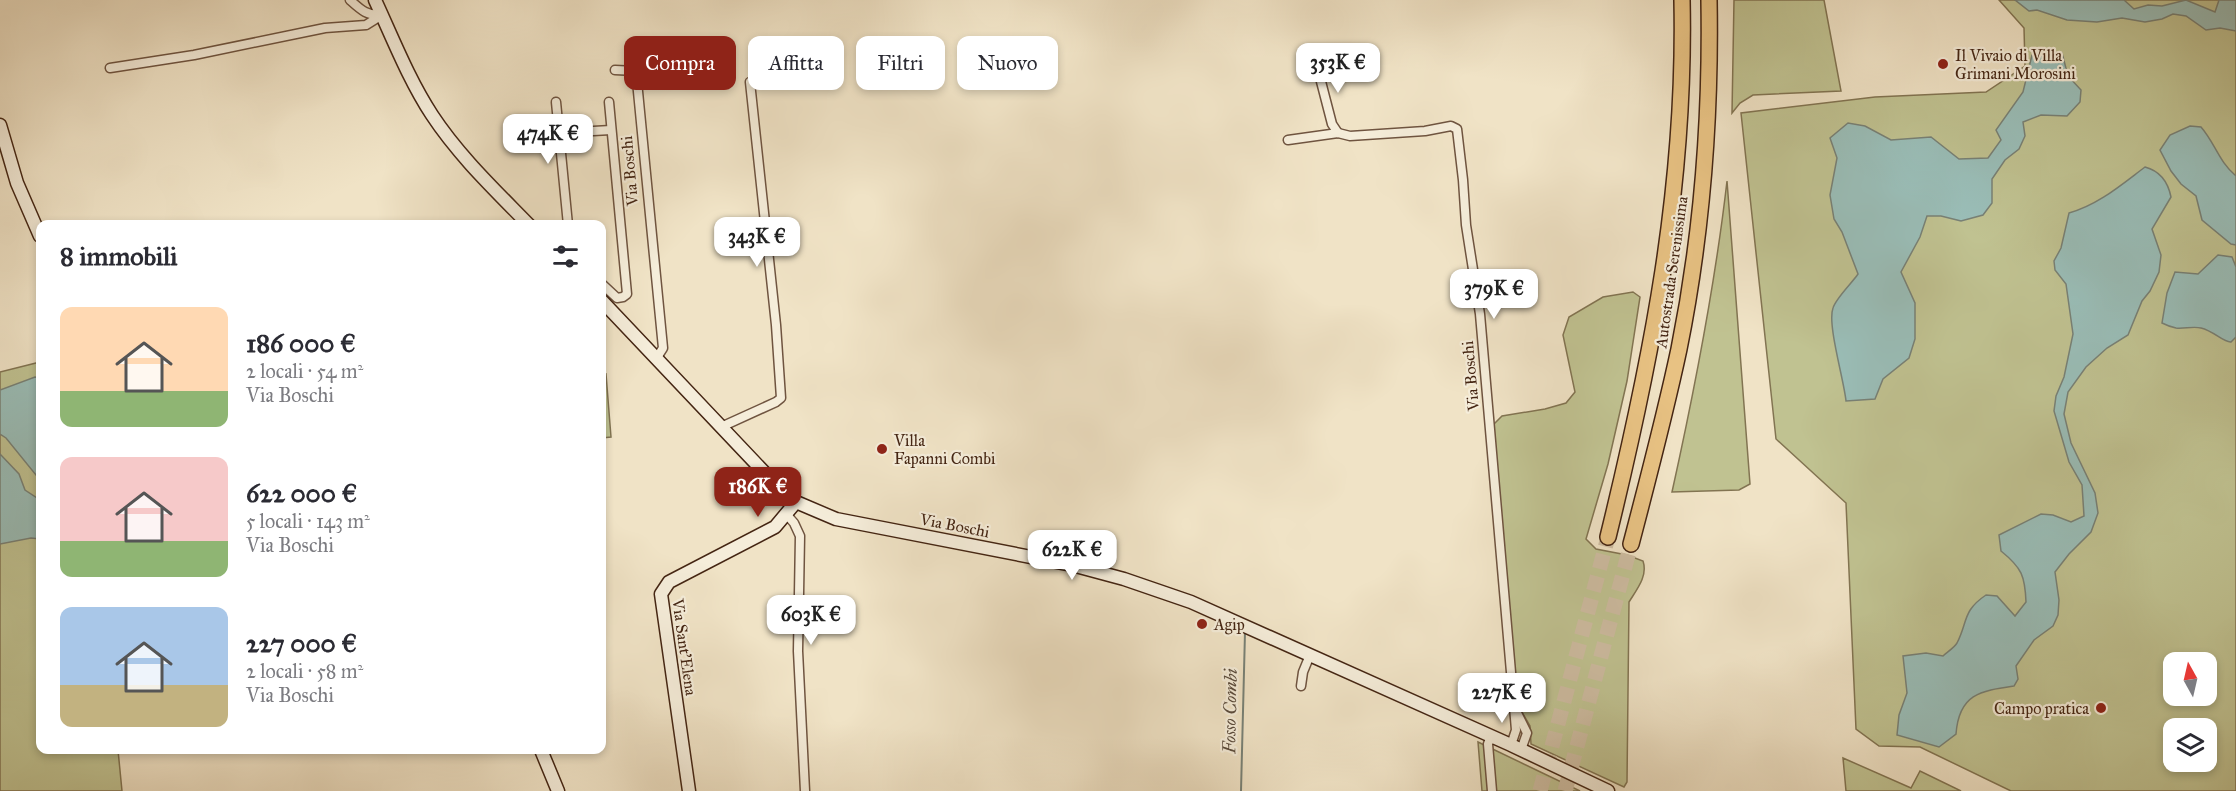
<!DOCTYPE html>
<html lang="it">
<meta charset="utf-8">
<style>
body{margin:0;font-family:"IM FELL Great Primer",serif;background:#f7f7f7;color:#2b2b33;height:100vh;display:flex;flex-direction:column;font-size:22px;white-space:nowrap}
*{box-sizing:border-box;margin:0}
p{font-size:20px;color:#7c7c81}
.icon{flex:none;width:33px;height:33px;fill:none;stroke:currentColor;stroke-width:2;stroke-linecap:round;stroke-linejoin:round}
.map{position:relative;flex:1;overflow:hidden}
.side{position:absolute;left:36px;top:220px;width:570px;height:534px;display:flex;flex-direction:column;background:#fff;border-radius:12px;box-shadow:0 3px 9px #0003}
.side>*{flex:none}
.banner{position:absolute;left:624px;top:36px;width:570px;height:54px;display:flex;gap:12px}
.needle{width:39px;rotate:352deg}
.buttons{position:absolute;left:2163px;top:652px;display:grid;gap:12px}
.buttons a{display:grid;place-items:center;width:54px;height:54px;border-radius:12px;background:#fff;box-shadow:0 3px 9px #0003;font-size:30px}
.price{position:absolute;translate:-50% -51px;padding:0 14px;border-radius:12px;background:#fff;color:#222;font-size:20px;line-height:39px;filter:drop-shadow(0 2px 3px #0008)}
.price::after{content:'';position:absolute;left:50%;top:36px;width:18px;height:14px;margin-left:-9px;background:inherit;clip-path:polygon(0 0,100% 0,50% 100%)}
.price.on{background:#8f2418;color:#fff}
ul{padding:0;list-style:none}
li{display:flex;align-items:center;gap:18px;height:150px;padding:0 24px}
li span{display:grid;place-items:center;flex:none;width:168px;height:120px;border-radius:12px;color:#555}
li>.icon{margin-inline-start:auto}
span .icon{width:72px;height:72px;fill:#fffc;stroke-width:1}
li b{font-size:26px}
h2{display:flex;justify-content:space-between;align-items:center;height:72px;padding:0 24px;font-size:26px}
.chip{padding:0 21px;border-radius:12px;background:#fff;box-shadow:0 3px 9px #0003;font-size:21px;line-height:54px}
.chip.on{background:#8f2418;color:#fff}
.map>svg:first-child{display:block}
.green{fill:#c0c291;stroke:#827452;stroke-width:1.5;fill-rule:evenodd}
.water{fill:#9abeb8;stroke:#788176;stroke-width:1.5}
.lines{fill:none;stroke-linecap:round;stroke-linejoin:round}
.stream{stroke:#788176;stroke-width:2}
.highway-tunnel{stroke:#cebda2;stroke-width:15;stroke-dasharray:15 8;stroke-linecap:butt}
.street-casing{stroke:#6f5440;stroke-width:11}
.secondary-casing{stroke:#442513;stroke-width:15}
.highway-casing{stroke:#442513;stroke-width:18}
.street{stroke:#f5edda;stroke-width:8}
.secondary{stroke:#f5edda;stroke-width:12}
.highway{stroke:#e8c283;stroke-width:15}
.poi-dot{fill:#8f2418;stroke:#f5edda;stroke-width:2}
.labels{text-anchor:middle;stroke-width:4.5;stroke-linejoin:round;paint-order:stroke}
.poi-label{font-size:16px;fill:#442513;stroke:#f5edda;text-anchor:start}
.street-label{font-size:16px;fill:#442513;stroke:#f5edda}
.water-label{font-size:18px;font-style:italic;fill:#5a4b3c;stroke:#f5edda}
</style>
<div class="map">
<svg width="2236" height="791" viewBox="0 0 2236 791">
<rect width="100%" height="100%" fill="#f0e3c6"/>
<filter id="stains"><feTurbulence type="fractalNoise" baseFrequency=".00333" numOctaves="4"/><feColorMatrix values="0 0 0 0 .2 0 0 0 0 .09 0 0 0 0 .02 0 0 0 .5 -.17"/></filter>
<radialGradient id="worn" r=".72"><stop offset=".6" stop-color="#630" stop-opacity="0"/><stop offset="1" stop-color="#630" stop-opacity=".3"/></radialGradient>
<g class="green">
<path d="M 1734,0 L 1824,0 L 1841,91 L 1753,95 L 1740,103 L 1732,113 Z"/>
<path d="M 1999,0 L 2236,0 L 2236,791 L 2011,791 L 1920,747 L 1879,746 L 1856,729 L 1846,503 L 1776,439 L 1741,113 L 1875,97 L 1986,92 L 2025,66 L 2024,28 ZM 2174,663 L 2206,663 L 2206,696 L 2174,696 ZM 2174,729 L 2206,729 L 2206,762 L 2174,762 Z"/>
<path d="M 1727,181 L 1750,484 L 1739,490 L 1672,492 C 1695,388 1715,286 1727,181 Z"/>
<path d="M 1633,292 L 1640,297 L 1627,381 L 1608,464 L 1586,539 L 1596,549 L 1627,555 L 1643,561 C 1648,576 1637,589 1629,602 L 1627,782 L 1624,787 L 1531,744 L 1530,726 L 1518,705 L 1493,425 L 1502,416 L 1545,409 L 1566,403 L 1575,392 L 1563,335 L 1569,317 L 1603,297 Z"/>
<path d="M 40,362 L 40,750 L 118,750 L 122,791 L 0,791 L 0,372 Z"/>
<path d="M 606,374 L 611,437 L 602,438 L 602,375 Z"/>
<path d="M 1478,742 L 1580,791 L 1482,791 Z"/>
<path d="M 1843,758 L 1911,788 L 1920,771 L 1961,791 L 1846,791 Z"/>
</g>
<g class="water">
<path d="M 2015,0 L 2124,0 L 2134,9 L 2148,5 L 2162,6 L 2186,0 L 2215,12 L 2219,0 L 2236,0 L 2236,31 L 2220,28 L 2206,30 L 2186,16 L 2173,14 L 2162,19 L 2145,22 L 2122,18 L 2097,22 L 2067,20 L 2037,10 L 2029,11 Z"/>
<path d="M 2047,51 L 2062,53 L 2068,76 L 2081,90 L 2080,102 L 2067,116 L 2041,115 L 2023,122 L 2025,136 L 2019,149 L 2005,160 L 1992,179 L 1992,203 L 1983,215 L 1961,221 L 1941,216 L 1927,216 L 1920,237 L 1901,272 L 1915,303 L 1915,339 L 1909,358 L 1883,379 L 1875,399 L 1846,401 C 1844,380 1827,324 1833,308 C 1836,298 1852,283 1858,274 L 1842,232 L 1834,219 L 1830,195 L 1837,158 L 1830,138 L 1848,123 L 1865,126 L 1891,140 L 1931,137 L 1959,159 L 1988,158 L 2001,140 L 1996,130 L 2023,92 L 2032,55 Z"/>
<path d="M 2190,126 L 2201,127 C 2215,143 2219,162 2236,176 L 2236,245 L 2231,244 L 2202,220 L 2196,196 L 2181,184 L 2171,171 L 2160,150 L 2170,135 Z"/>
<path d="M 2145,167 C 2160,171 2168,182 2171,197 L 2152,229 L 2161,255 L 2159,272 L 2150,291 L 2142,301 L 2128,335 L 2107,348 L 2086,367 L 2068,392 L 2064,414 L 2071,443 L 2095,493 L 2098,513 L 2091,532 L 2069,554 L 2055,572 L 2059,600 L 2058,615 L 2053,626 L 2034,640 L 2016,666 L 2018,679 L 2014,686 C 1980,691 1959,694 1956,734 L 1939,747 L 1897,735 L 1899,715 L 1907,693 L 1903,656 L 1926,653 L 1943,656 C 1947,652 1954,648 1957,643 C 1968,622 1962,611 1986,595 L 1997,596 L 2015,616 L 2026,602 C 2025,576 2022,568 2001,551 L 1999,535 L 2041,514 L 2053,515 L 2071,522 L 2084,516 L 2082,485 L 2069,462 L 2054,411 L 2056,396 L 2064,377 L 2073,334 L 2066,284 L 2055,270 L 2054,261 L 2061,248 L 2069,213 C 2098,205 2121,185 2145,167 Z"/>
<path d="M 2218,255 L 2232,257 L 2236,267 L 2236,337 L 2231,342 C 2224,343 2214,331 2201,328 C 2193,326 2184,329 2176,328 C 2171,327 2166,325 2162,323 L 2167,293 L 2175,272 L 2198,274 Z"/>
<path d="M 35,377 L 40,378 L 40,480 L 6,438 L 0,434 L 0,390 Z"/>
<path d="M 0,454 L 19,474 L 25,490 L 40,500 L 40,539 L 31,538 L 0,544 Z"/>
</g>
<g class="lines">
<path class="stream" d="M 1241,791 L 1245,632"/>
<g class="highway-tunnel">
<path d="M 1540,791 L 1608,537"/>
<path d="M 1565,791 L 1631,544"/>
</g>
<defs>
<g id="street">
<path d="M 350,0 C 361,10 367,16 382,15"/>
<path d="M 1317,66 L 1332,124 L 1338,133"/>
<path d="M 110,68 L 194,55 L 325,28 L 366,25 L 382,15"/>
<path d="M 615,70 L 636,71 L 663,348 L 656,359"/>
<path d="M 556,102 L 568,225"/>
<path d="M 558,133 L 611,130"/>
<path d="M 1288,140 L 1338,133 L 1350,136 L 1425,131 L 1451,126 L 1457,129 L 1463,180 L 1466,225 L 1480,314 L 1516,730 L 1511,745"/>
<path d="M 602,284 L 617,298 L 623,297 L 627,294 L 609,102"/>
<path d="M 721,427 L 776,402 L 781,398 L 776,325 L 750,82"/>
<path d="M 787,515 L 794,523 L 800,536 L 798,651 L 805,791"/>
<path d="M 1301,686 L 1303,672 L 1310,655"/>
<path d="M 1515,709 L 1527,733 L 1521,750"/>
<path d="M 1491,736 L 1488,744 L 1492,791"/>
</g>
<g id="secondary">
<path d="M 375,0 C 393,39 409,80 432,115 C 459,156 495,190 529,225"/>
<path d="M 0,125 L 17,183 L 40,236"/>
<path d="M 602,301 L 780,489 L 796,502 L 836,519 L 1072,565 L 1124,579 L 1191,602 L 1511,745 L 1608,791"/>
<path d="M 541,750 L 558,791"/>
<path d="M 689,791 L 661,594 L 669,582 L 775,527 L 796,502"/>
</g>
<g id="highway">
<path d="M 1608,537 C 1652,357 1686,186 1682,0"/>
<path d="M 1631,544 C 1648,479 1665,415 1679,349 C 1702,235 1711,116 1709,0"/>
</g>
</defs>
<use href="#street" class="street-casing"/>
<use href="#secondary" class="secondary-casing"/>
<use href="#highway" class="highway-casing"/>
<use href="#street" class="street"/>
<use href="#secondary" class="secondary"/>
<use href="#highway" class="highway"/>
</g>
<g class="poi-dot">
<circle cx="1943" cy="64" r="6"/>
<circle cx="882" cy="449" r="6"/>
<circle cx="1202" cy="624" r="6"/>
<circle cx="2101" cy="708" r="6"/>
</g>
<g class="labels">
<g class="poi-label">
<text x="1955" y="61">Il Vivaio di Villa<tspan x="1955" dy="18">Grimani Morosini</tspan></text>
<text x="894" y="446">Villa<tspan x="894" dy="18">Fapanni Combi</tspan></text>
<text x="1214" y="630">Agip</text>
<text x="2089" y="714" text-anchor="end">Campo pratica</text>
</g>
<g class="street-label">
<text transform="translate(629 171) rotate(-95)" y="6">Via Boschi</text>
<text transform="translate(1671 272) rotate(-82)" y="6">Autostrada Serenissima</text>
<text transform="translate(1470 376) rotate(-95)" y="6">Via Boschi</text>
<text transform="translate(955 525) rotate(11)" y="6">Via Boschi</text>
<text transform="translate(685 647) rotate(82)" y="6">Via Sant'Elena</text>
</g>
<g class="water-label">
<text transform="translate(1230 711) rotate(-89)" y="6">Fosso Combi</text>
</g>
</g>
<rect width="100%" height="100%" filter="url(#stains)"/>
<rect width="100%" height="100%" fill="url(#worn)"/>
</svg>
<div class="buttons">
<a><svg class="needle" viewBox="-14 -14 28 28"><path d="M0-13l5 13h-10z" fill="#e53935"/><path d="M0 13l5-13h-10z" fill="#7c7c81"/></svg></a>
<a><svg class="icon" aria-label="layers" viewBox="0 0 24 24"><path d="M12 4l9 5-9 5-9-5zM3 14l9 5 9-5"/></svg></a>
</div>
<b class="price" style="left:1338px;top:94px">353K €</b>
<b class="price" style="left:548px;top:165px">474K €</b>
<b class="price" style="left:757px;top:268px">343K €</b>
<b class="price" style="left:1494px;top:320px">379K €</b>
<b class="price on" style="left:758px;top:518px">186K €</b>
<b class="price" style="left:1072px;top:581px">622K €</b>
<b class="price" style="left:811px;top:646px">603K €</b>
<b class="price" style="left:1502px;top:724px">227K €</b>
<div class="banner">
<a class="chip on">Compra</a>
<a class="chip">Affitta</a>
<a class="chip">Filtri</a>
<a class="chip">Nuovo</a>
</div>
<section class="side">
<h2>8 immobili<svg class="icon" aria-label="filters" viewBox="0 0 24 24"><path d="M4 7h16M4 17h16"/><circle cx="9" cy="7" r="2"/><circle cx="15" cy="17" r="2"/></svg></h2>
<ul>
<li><span style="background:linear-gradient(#ffd9b3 70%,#8fb573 0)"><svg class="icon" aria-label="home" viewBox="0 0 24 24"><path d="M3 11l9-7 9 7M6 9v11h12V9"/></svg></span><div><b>186 000 €</b><p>2 locali · 54 m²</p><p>Via Boschi</p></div></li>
<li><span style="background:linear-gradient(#f6c9c9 70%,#8fb573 0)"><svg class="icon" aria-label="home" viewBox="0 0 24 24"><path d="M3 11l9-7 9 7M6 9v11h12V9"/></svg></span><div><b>622 000 €</b><p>5 locali · 143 m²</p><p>Via Boschi</p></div></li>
<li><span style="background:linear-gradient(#a9c7e8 65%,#c2b280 0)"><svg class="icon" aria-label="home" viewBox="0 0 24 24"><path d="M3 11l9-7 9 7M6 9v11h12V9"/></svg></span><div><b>227 000 €</b><p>2 locali · 58 m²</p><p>Via Boschi</p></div></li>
</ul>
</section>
</div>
